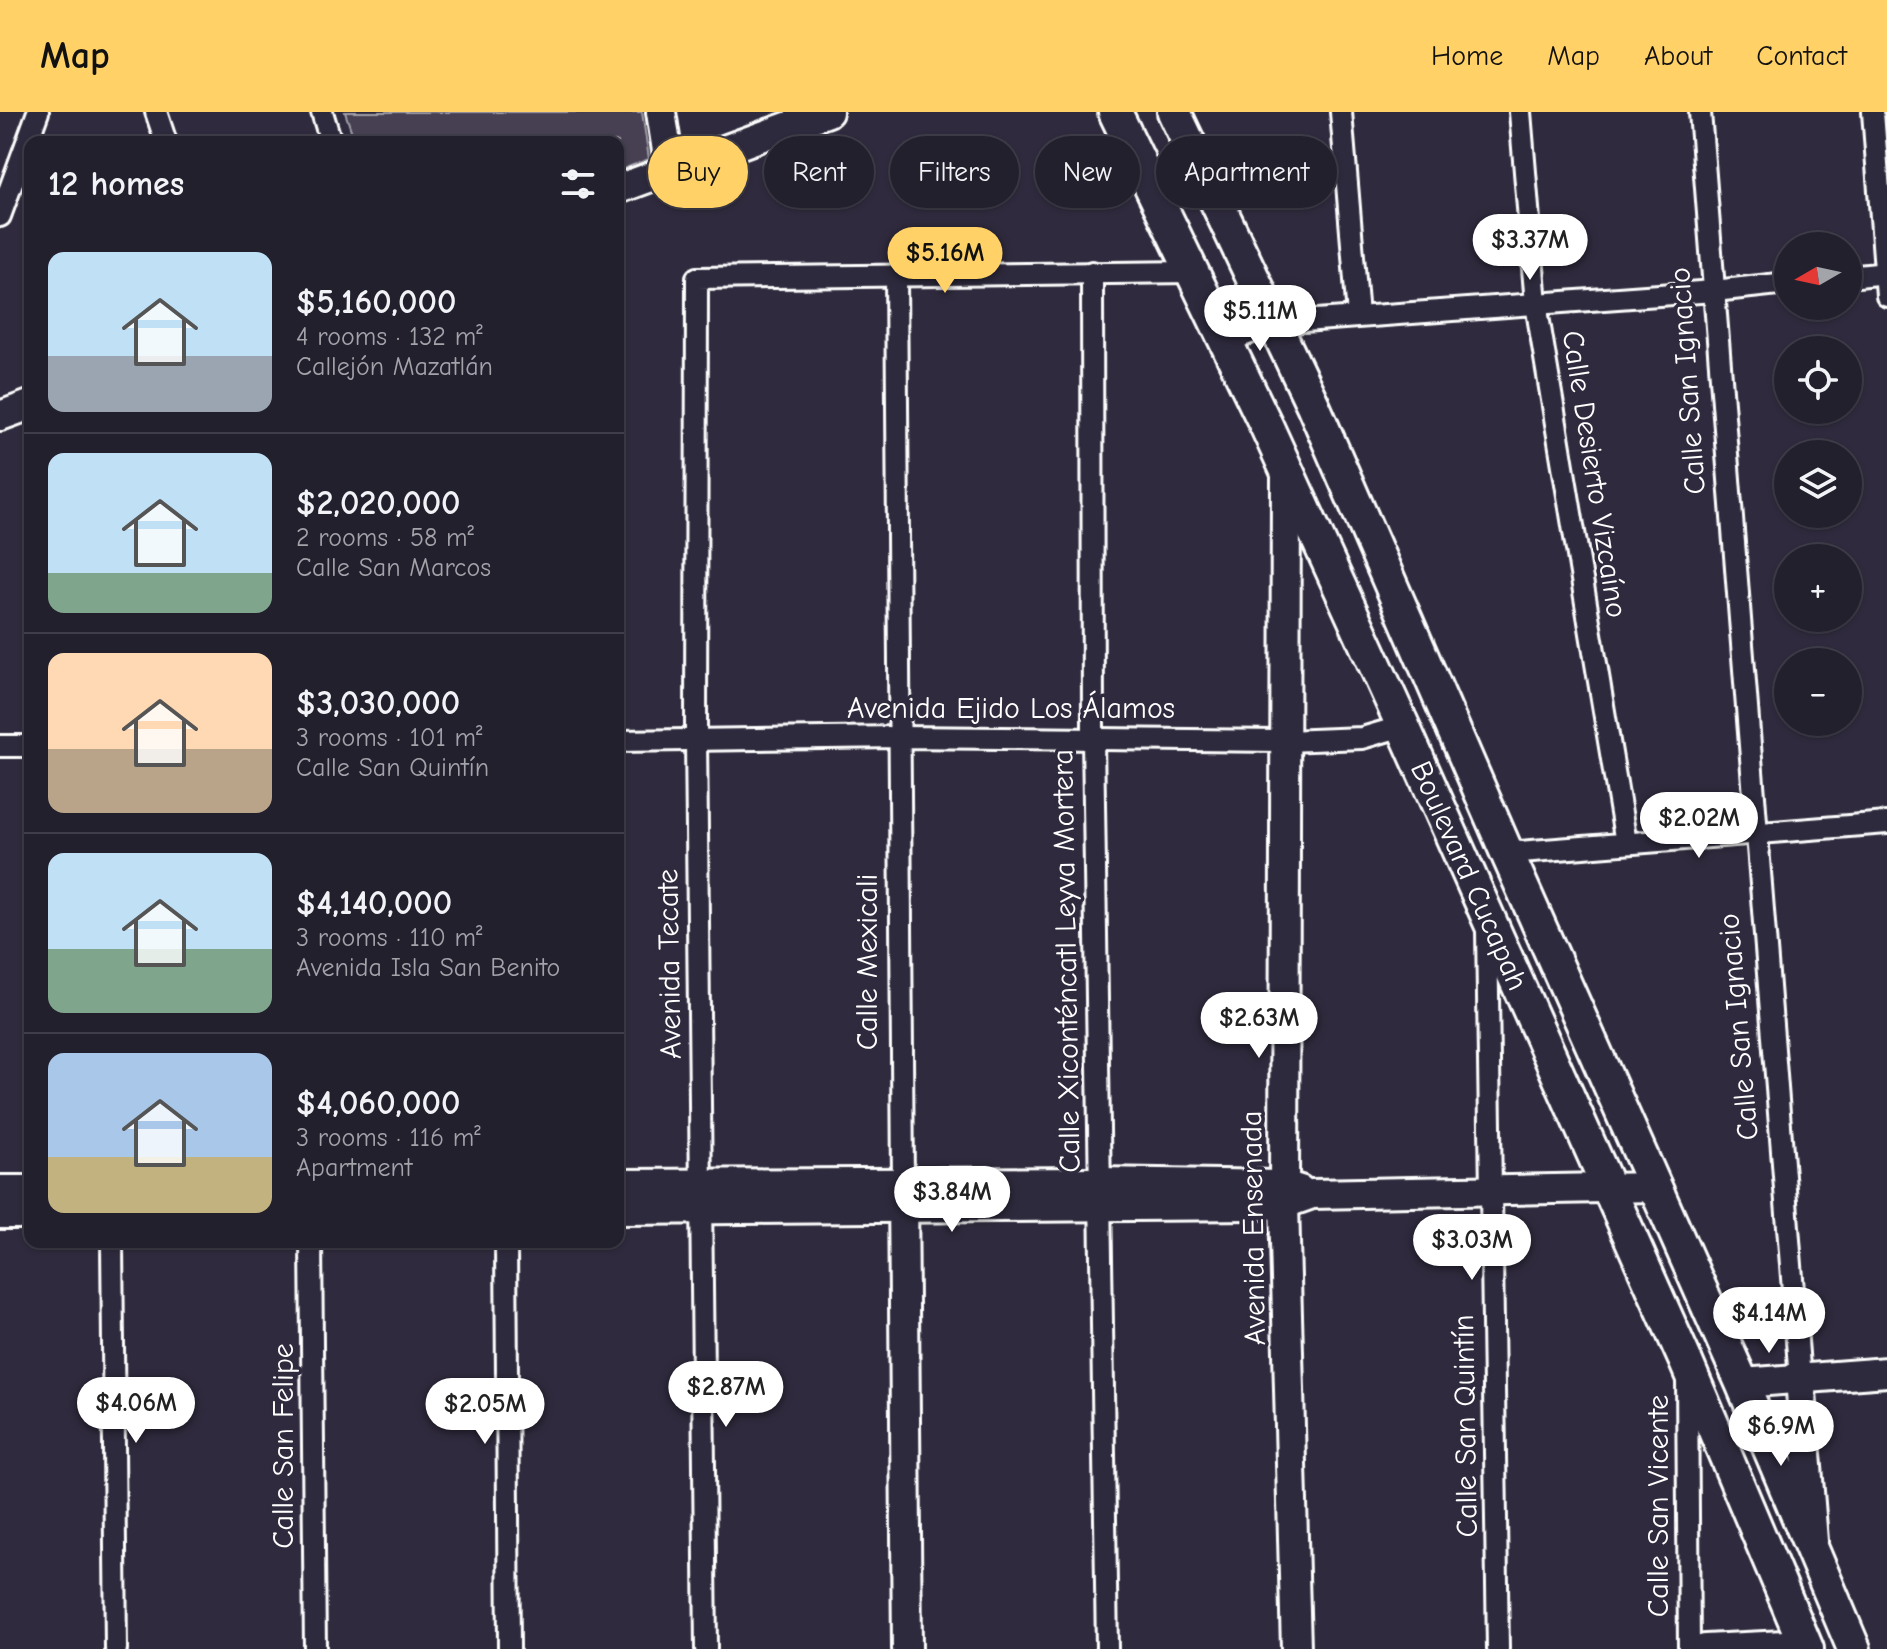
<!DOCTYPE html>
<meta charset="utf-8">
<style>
body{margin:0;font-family:"Comic Neue",sans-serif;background:#2b2836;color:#f1f3f6;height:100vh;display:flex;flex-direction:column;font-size:30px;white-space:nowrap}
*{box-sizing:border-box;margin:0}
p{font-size:26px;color:#a3a3aa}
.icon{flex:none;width:44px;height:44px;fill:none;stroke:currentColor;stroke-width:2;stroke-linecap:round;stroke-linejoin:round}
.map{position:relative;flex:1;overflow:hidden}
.side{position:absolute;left:24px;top:24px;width:600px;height:1112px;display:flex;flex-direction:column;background:#23202e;border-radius:16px;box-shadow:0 2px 6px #0004,0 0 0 2px #403e4a}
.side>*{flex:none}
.hud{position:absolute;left:648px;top:24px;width:760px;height:72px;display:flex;gap:16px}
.needle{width:52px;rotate:261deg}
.buttons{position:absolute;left:1774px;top:120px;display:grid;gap:16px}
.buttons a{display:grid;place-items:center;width:88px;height:88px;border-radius:50%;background:#23202e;box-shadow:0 2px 6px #0004,0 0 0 2px #403e4a;font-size:40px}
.price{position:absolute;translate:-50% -68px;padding:0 18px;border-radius:28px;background:#fff;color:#222;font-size:26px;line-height:52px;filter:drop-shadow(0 2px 4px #0008)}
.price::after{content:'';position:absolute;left:50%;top:48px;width:24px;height:18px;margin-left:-12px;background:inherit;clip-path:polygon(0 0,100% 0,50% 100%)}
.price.active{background:#ffd166;color:#111}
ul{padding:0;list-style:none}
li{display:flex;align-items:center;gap:24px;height:200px;padding:0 24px}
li+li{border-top:2px solid #403e4a}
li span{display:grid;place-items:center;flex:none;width:224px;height:160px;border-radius:16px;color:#555}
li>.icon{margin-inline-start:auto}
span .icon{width:96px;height:96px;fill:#fffc;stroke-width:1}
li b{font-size:34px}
h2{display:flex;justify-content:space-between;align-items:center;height:96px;padding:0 24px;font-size:34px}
.pill{padding:0 28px;border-radius:36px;background:#23202e;box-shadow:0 2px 6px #0004,0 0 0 2px #403e4a;font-size:28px;line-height:72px}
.pill.active{background:#ffd166;color:#111}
header{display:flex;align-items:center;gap:48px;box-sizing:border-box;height:112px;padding:0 40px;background:#ffd166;color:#111}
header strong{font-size:38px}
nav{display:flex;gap:44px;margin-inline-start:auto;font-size:28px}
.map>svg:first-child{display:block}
.green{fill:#464152;stroke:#a2a0a8;stroke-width:2}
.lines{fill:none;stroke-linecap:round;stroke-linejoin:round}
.street-casing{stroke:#fff;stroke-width:26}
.secondary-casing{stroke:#fff;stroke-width:34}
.primary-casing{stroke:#fff;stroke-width:38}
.street{stroke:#2f2a3d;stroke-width:20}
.secondary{stroke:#2f2a3d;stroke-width:28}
.primary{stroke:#2f2a3d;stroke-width:32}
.labels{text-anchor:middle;stroke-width:7;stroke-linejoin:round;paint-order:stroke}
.street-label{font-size:30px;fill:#fff;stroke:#2f2a3d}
</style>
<header>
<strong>Map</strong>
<nav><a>Home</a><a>Map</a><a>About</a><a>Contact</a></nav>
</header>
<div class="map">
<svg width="1887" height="1537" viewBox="0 0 1887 1537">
<rect width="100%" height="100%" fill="#2f2a3d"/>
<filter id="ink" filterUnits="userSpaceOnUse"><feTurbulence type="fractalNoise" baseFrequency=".0125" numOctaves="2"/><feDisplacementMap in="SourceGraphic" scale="16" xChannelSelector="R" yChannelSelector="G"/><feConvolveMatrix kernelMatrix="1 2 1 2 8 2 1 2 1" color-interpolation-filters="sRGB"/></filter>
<g filter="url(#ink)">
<path class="green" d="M 345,0 L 642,0 L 649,47 L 618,59 L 618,30 L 355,30 Z"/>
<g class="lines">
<defs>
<g id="street">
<path d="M 156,0 L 166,30"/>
<path d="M 322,0 L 331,30"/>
<path d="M 1341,0 L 1358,204"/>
<path d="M 1520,0 L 1536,192 L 1626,731"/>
<path d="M 1700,0 L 1800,1267"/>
<path d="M 1873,0 L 1887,184"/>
<path d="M 0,104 L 38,0"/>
<path d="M 1092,160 L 1093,626 L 1107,1537"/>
<path d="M 896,162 L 903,1071"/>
<path d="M 1848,165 L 1887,161"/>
<path d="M 1227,230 L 1276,211 L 1714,179 L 1788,171"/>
<path d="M 618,629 L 899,625 L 1286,629 L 1362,626 L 1403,614"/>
<path d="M 0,634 L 30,634"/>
<path d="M 1507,741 L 1887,711"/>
<path d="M 1487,818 L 1498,1537"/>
<path d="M 112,1130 L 116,1537"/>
<path d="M 311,1130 L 315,1537"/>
<path d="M 506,1130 L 509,1537"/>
<path d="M 1687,1266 L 1689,1537"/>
<path d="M 706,1537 L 696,627 L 697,166 L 1193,160"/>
</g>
<g id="secondary">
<path d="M 661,0 L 670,58"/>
<path d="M 618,77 L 828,0"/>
<path d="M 0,304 L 30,293"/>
<path d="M 1286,358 L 1284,1092 L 1296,1537"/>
<path d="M 618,1072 L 1099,1070 L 1284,1073 L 1300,1078"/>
<path d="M 0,1078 L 30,1078"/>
<path d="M 903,1078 L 907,1537"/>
<path d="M 618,1098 L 1258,1093 L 1284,1092 L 1312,1082 L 1656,1075"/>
<path d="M 0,1102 L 30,1102"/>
<path d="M 1800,1267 L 1813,1429"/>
<path d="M 1742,1271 L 1887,1260"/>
<path d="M 1705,1537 L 1805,1532"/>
</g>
<g id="primary">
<path id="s1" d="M 1115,0 L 1266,313 L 1403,614 L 1686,1250 L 1807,1537"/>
<path d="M 1174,0 L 1313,293 L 1507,741 L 1742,1271 L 1854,1537"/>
</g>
</defs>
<use href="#street" class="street-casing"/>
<use href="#secondary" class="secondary-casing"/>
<use href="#primary" class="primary-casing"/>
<use href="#street" class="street"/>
<use href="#secondary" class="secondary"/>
<use href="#primary" class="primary"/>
</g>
</g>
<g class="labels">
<g class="street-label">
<text transform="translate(1687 269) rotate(-94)" y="10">Calle San Ignacio</text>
<text transform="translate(1595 362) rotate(81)" y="10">Calle Desierto Vizcaíno</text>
<text x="1011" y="606">Avenida Ejido Los Álamos</text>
<text dy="10" stroke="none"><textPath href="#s1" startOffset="842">Boulevard Cucapah</textPath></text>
<text transform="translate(1066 849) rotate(-91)" y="10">Calle Xiconténcatl Leyva Mortera</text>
<text transform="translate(867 850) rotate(-90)" y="10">Calle Mexicali</text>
<text transform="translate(669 852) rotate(-91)" y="10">Avenida Tecate</text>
<text transform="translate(1738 915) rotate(-95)" y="10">Calle San Ignacio</text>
<text transform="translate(1253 1116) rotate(-91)" y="10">Avenida Ensenada</text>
<text transform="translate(1465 1314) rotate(-91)" y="10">Calle San Quintín</text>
<text transform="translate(283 1334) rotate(-90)" y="10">Calle San Felipe</text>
<text transform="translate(1658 1394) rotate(-90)" y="10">Calle San Vicente</text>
</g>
</g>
</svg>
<div class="buttons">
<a><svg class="needle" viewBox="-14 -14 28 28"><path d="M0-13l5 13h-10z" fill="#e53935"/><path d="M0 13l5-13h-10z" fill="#a3a3aa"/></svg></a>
<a><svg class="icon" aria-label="locate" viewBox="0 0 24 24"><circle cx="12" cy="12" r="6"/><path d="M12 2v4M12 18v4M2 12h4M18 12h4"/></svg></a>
<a><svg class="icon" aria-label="layers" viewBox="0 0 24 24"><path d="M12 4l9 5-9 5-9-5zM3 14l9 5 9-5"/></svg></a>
<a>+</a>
<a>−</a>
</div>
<b class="price" style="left:1530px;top:170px">$3.37M</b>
<b class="price active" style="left:945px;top:183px">$5.16M</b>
<b class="price" style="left:1260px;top:241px">$5.11M</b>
<b class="price" style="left:1699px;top:748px">$2.02M</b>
<b class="price" style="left:1259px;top:948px">$2.63M</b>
<b class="price" style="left:952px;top:1122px">$3.84M</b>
<b class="price" style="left:1472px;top:1170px">$3.03M</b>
<b class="price" style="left:1769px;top:1243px">$4.14M</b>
<b class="price" style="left:726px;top:1317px">$2.87M</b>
<b class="price" style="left:136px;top:1333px">$4.06M</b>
<b class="price" style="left:485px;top:1334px">$2.05M</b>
<b class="price" style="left:1781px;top:1356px">$6.9M</b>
<div class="hud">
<a class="pill active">Buy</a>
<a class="pill">Rent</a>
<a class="pill">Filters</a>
<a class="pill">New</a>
<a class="pill">Apartment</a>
</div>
<section class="side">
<h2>12 homes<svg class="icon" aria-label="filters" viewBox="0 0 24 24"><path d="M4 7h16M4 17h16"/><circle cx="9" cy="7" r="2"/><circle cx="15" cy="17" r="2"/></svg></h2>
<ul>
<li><span style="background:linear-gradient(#bfe0f5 65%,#9aa5b1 0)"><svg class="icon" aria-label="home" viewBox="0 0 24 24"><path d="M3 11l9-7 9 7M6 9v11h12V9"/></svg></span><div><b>$5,160,000</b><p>4 rooms · 132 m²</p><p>Callejón Mazatlán</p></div></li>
<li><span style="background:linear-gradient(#bfe0f5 75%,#7fa58c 0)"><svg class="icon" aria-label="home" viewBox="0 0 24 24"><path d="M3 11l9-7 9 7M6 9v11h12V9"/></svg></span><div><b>$2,020,000</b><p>2 rooms · 58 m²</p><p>Calle San Marcos</p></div></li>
<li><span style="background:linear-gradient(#ffd9b3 60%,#b9a48a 0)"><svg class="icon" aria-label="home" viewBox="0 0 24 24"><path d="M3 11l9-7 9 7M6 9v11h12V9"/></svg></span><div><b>$3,030,000</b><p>3 rooms · 101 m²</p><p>Calle San Quintín</p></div></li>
<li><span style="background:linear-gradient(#bfe0f5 60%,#7fa58c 0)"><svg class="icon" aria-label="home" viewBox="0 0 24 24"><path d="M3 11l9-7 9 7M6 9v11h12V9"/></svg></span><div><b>$4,140,000</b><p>3 rooms · 110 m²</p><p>Avenida Isla San Benito</p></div></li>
<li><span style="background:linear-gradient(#a9c7e8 65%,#c2b280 0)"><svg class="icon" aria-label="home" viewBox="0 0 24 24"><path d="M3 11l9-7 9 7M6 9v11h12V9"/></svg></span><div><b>$4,060,000</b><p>3 rooms · 116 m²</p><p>Apartment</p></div></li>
</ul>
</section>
</div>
